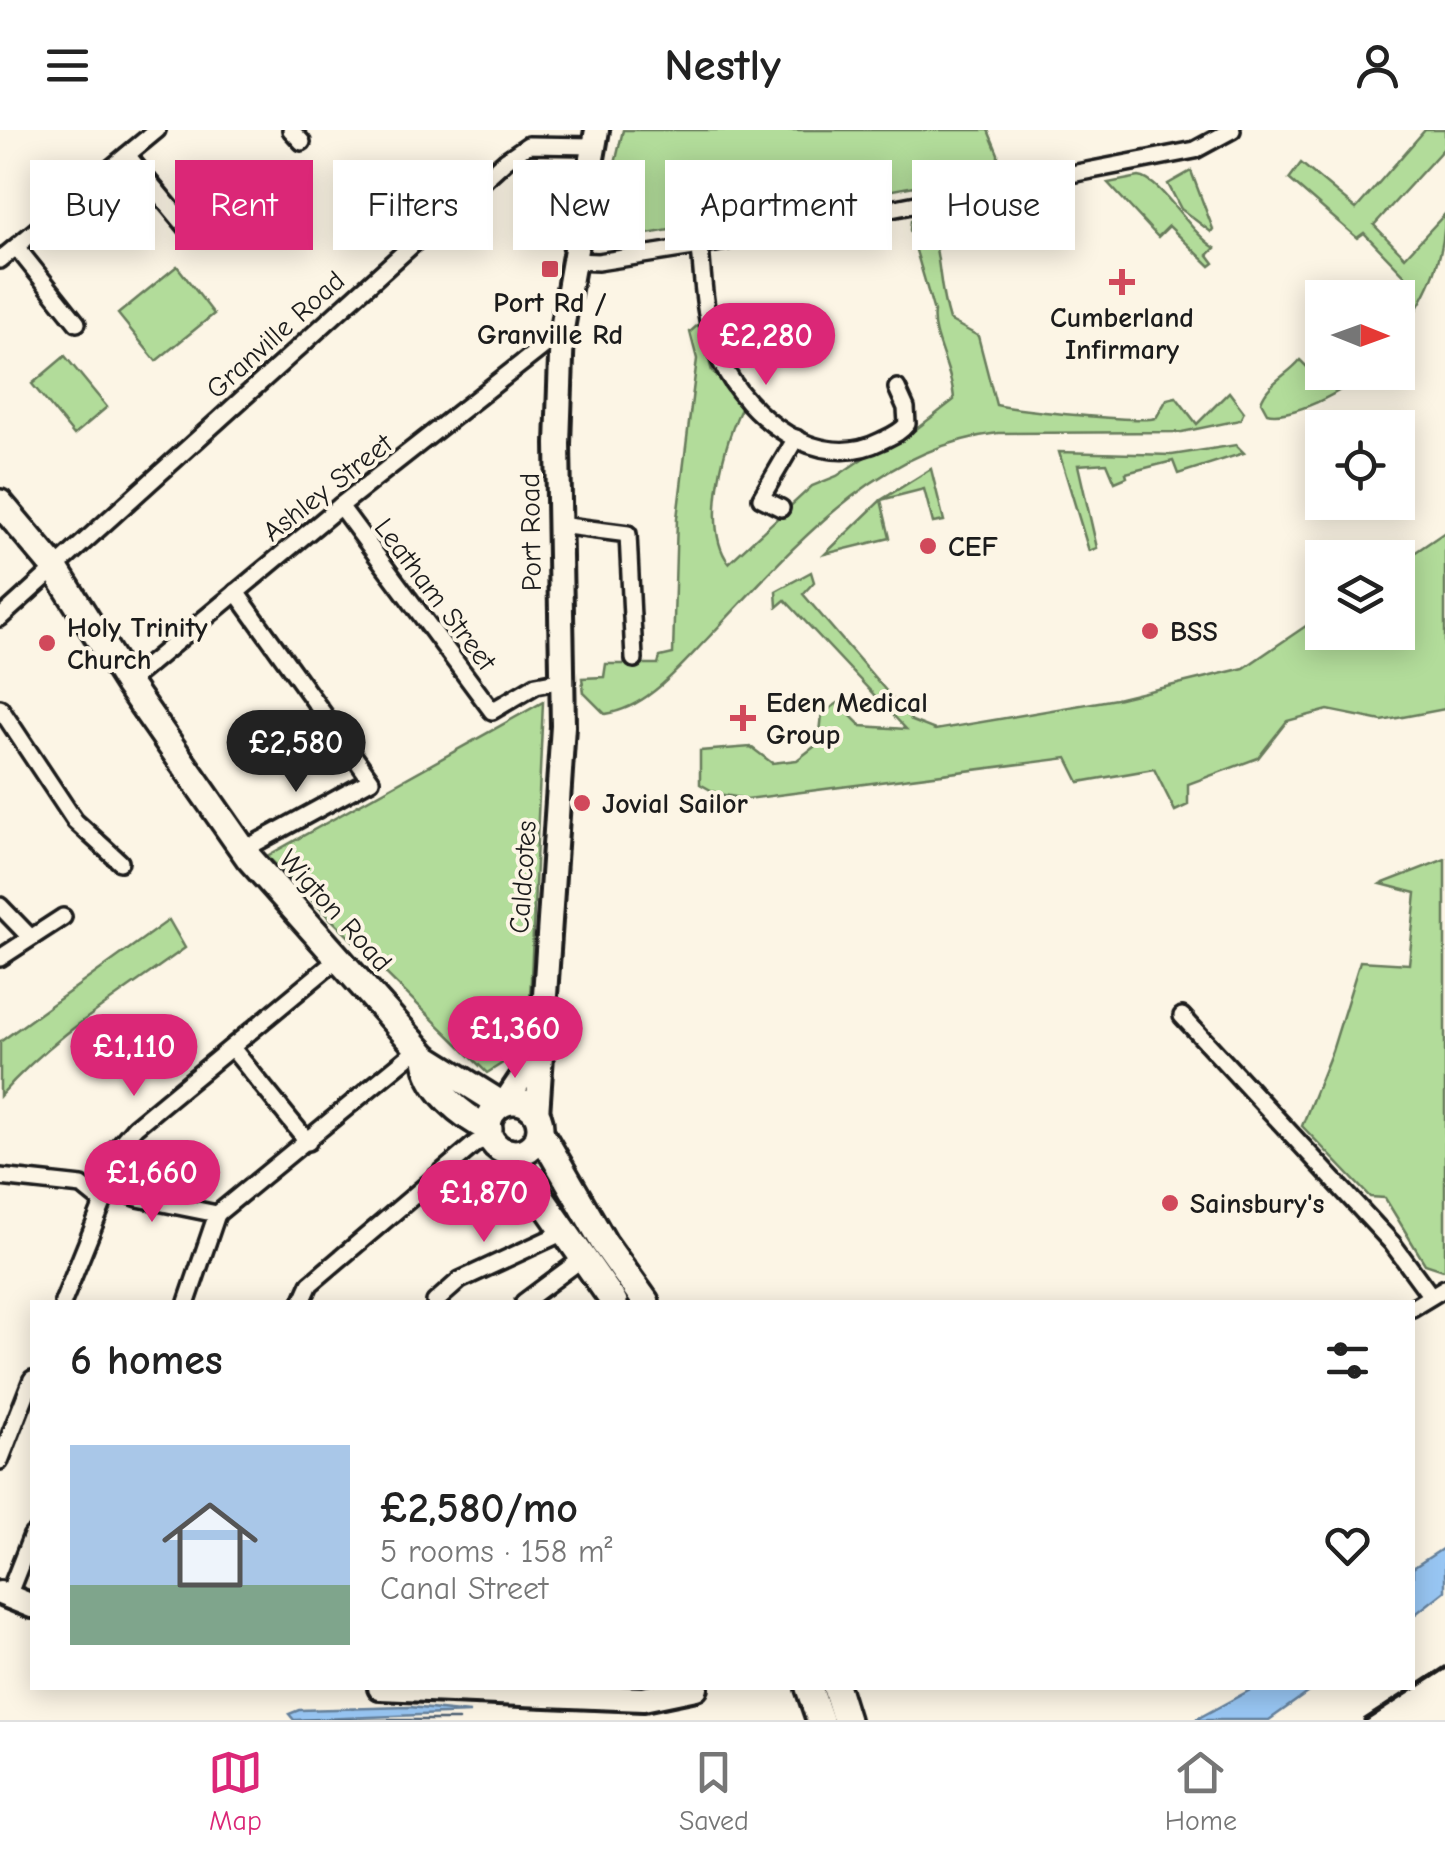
<!DOCTYPE html>
<meta charset="utf-8">
<style>
body{margin:0;font-family:"Comic Neue",sans-serif;background:#f6f6f6;color:#222;height:100vh;display:flex;flex-direction:column;font-size:38px;white-space:nowrap}
*{box-sizing:border-box;margin:0}
p{font-size:32px;color:#767676}
.icon{flex:none;width:55px;height:55px;fill:none;stroke:currentColor;stroke-width:2;stroke-linecap:round;stroke-linejoin:round}
.map{position:relative;flex:1;overflow:hidden}
.sheet{position:absolute;left:30px;top:1170px;width:1385px;height:390px;display:flex;flex-direction:column;background:#fff;border-radius:0px;box-shadow:0 5px 25px #0003}
.sheet>*{flex:none}
.top-card{position:absolute;left:30px;top:30px;width:1385px;height:90px;display:flex;gap:20px}
.needle{width:65px;rotate:91deg}
.tools{position:absolute;left:1305px;top:150px;display:grid;gap:20px}
.tools a{display:grid;place-items:center;width:110px;height:110px;border-radius:0px;background:#fff;box-shadow:0 5px 25px #0003;font-size:50px}
.price{position:absolute;translate:-50% -85px;padding:0 22px;border-radius:35px;background:#db2777;color:#fff;font-size:32px;line-height:65px;filter:drop-shadow(0 2px 5px #0008)}
.price::after{content:'';position:absolute;left:50%;top:60px;width:30px;height:22px;margin-left:-15px;background:inherit;clip-path:polygon(0 0,100% 0,50% 100%)}
.price.active{background:#222;color:#fff}
ul{padding:0;list-style:none}
li{display:flex;align-items:center;gap:30px;height:250px;padding:0 40px}
li span{display:grid;place-items:center;flex:none;width:280px;height:200px;border-radius:0px;color:#555}
li>.icon{margin-inline-start:auto}
span .icon{width:120px;height:120px;fill:#fffc;stroke-width:1}
li b{font-size:42px}
h2{display:flex;justify-content:space-between;align-items:center;height:120px;padding:0 40px;font-size:42px}
.pill{padding:0 35px;border-radius:0px;background:#fff;box-shadow:0 5px 25px #0003;font-size:35px;line-height:90px}
.pill.active{background:#db2777;color:#fff}
header{display:flex;justify-content:space-between;align-items:center;height:130px;padding:0 40px;background:#fff;font-size:45px;font-weight:800}
.menu{display:flex;justify-content:space-around;align-items:center;height:140px;border-top:2px solid #e0e0e0;background:#fff;font-size:28px;color:#767676}
.menu a{display:grid;justify-items:center;gap:5px}
.menu .active{color:#db2777}
.map>svg:first-child{display:block}
.green{fill:#b2dc9a;stroke:#677c5b;stroke-width:2.5}
.water{fill:#98c6f3;stroke:#66829d;stroke-width:2.5}
.lines{fill:none;stroke-linecap:round;stroke-linejoin:round}
.shore{stroke:#4e6072;stroke-width:2.5}
.minor-casing{stroke:#1c1c1c;stroke-width:22}
.secondary-casing{stroke:#1c1c1c;stroke-width:30}
.primary-casing{stroke:#1c1c1c;stroke-width:32}
.minor{stroke:#fcf5e5;stroke-width:15}
.secondary{stroke:#fcf5e5;stroke-width:22}
.primary{stroke:#fcf5e5;stroke-width:25}
.rail{stroke:#1c1c1c;stroke-width:5}
.poi-dot{fill:#d1495b;stroke:#fcf5e5;stroke-width:4}
.labels{text-anchor:middle;stroke-width:8;stroke-linejoin:round;paint-order:stroke}
.poi-label{font-size:28px;font-weight:bold;fill:#1c1c1c;stroke:#fcf5e5;text-anchor:start}
.street-label{font-size:28px;fill:#1c1c1c;stroke:#fcf5e5}
</style>
<header><svg class="icon" aria-label="menu" viewBox="0 0 24 24"><path d="M4 6h16M4 12h16M4 18h16"/></svg>Nestly<svg class="icon" aria-label="person" viewBox="0 0 24 24"><circle cx="12" cy="8" r="4"/><path d="M4 21q1-7 8-7t8 7"/></svg></header>
<div class="map">
<svg width="1445" height="1590" viewBox="0 0 1445 1590">
<rect width="100%" height="100%" fill="#fcf5e5"/>
<filter id="ink" filterUnits="userSpaceOnUse"><feTurbulence type="fractalNoise" baseFrequency=".01" numOctaves="2"/><feDisplacementMap in="SourceGraphic" scale="20" xChannelSelector="R" yChannelSelector="G"/><feConvolveMatrix kernelMatrix="1 2 1 2 8 2 1 2 1" color-interpolation-filters="sRGB"/></filter>
<g filter="url(#ink)">
<g class="green">
<path d="M 623,0 L 988,0 L 998,24 L 998,41 L 603,112 L 606,72 Z"/>
<path d="M 1425,0 L 1445,0 L 1445,17 L 1374,95 L 1405,127 L 1445,84 C 1445,132 1425,169 1398,208 L 1398,172 L 1414,155 L 1364,103 L 1357,108 L 1289,49 L 1301,33 L 1356,79 Z"/>
<path d="M 1191,41 L 1213,99 L 1211,102 L 1181,79 L 1168,54 Z"/>
<path d="M 1139,47 C 1161,49 1189,102 1215,118 L 1208,125 L 1214,133 L 1210,136 L 1169,96 L 1158,107 L 1108,53 Z"/>
<path d="M 924,90 L 930,93 C 941,127 938,156 949,190 L 978,206 L 996,275 C 1019,280 1140,293 1156,288 L 1167,269 L 1176,267 L 1197,294 L 1229,262 L 1244,282 L 1240,290 L 1182,302 L 998,303 C 872,318 789,423 707,509 C 678,539 647,578 605,584 L 584,563 L 582,548 L 604,547 L 606,534 L 658,534 L 660,527 L 673,524 L 677,388 L 697,229 L 690,202 L 699,194 L 712,241 L 744,273 C 724,308 701,398 729,433 L 812,356 L 837,346 L 887,312 L 910,304 L 954,270 C 953,240 930,205 934,182 L 910,100 L 911,91 Z"/>
<path d="M 177,136 L 214,184 L 156,231 L 118,184 Z"/>
<path d="M 65,226 L 107,277 L 74,305 L 32,254 Z"/>
<path d="M 1300,230 L 1317,247 L 1323,243 L 1359,243 C 1350,261 1286,290 1267,283 L 1261,272 C 1268,252 1288,245 1300,230 Z"/>
<path d="M 1236,315 L 1244,323 L 1178,344 L 1173,331 L 1126,343 L 1127,347 L 1115,352 L 1107,333 L 1078,335 L 1097,418 L 1089,421 L 1059,322 L 1172,325 Z"/>
<path d="M 931,339 L 944,391 L 933,393 L 924,359 L 881,370 L 890,408 L 825,424 L 881,370 Z"/>
<path d="M 1445,402 L 1445,579 L 1382,591 L 1328,580 L 1287,591 L 1258,628 L 1188,654 L 1188,675 L 1175,681 L 1154,639 L 1079,652 L 1067,628 L 747,669 L 718,664 L 700,654 L 700,621 L 751,617 L 772,633 L 797,630 L 819,613 L 822,584 L 838,573 L 861,596 L 906,599 L 785,470 L 777,477 L 776,461 L 811,442 L 814,452 L 803,464 L 912,591 L 935,600 L 1116,569 L 1244,538 L 1322,485 L 1322,502 L 1398,502 L 1398,434 Z"/>
<path d="M 543,572 L 528,917 L 487,943 L 267,726 Z"/>
<path d="M 1445,729 L 1445,1139 L 1443,1140 L 1425,1134 L 1385,1068 L 1370,1067 L 1302,996 L 1332,921 L 1360,831 L 1409,834 L 1416,763 L 1381,754 Z"/>
<path d="M 169,790 L 185,818 C 122,864 51,907 0,966 L 0,912 Z"/>
</g>
<g class="water">
<path d="M 1445,1417 L 1445,1461 L 1413,1486 L 1413,1438 Z"/>
<path d="M 1254,1558 L 1314,1558 L 1269,1590 L 1195,1590 Z"/>
<path d="M 410,1577 L 470,1583 L 294,1590 L 289,1584 L 299,1580 Z"/>
</g>
<g class="lines">
<path class="shore" d="M 303,1590 L 458,1590"/>
<defs>
<g id="minor">
<path d="M 291,0 L 302,12"/>
<path d="M 127,25 L 193,105"/>
<path d="M 700,116 C 703,153 705,197 720,230 C 748,288 818,343 881,311 C 891,306 900,303 907,294 L 906,278 L 897,258"/>
<path d="M 17,118 L 77,193"/>
<path d="M 0,130 L 157,0"/>
<path d="M 574,131 L 598,132 L 700,116 L 1195,20 L 1232,0"/>
<path d="M 340,376 L 492,581 L 536,555 L 563,550"/>
<path d="M 781,378 L 761,368 L 796,308"/>
<path d="M 559,395 L 628,404 L 634,529"/>
<path d="M 236,462 L 371,650 L 243,720"/>
<path d="M 0,488 L 506,30 L 528,15 L 594,16"/>
<path d="M 127,553 L 340,376 L 550,211 L 562,207"/>
<path d="M 0,578 L 75,691 L 120,732"/>
<path d="M 0,776 L 30,807"/>
<path d="M 0,828 L 63,787"/>
<path d="M 1182,886 L 1392,1113 L 1431,1166"/>
<path d="M 232,918 L 308,1012"/>
<path d="M 0,1047 L 82,1056 L 103,1073 L 63,1172"/>
<path d="M 217,1084 L 138,1068 L 127,1064 L 109,1043 L 115,1020 L 135,997 L 339,828"/>
<path d="M 217,1084 L 419,918"/>
<path d="M 187,1172 L 217,1084"/>
<path d="M 302,1172 L 310,1154 L 476,1013 L 491,1007"/>
<path d="M 435,1172 L 460,1150 L 566,1101"/>
<path d="M 524,1172 L 583,1128"/>
<path d="M 1412,1178 L 1445,1158"/>
<path d="M 0,1331 L 32,1249"/>
<path d="M 8,1466 L 32,1405"/>
</g>
<g id="secondary">
<path d="M 505,972 L 524,944 L 536,914"/>
<path d="M 537,985 L 563,596 L 558,314 L 562,199 L 597,0"/>
<path d="M 0,1463 L 32,1476"/>
<path d="M 380,1558 L 643,1569 L 696,1558"/>
</g>
<g id="primary">
<path d="M 0,373 L 54,437 L 127,553 L 249,728 L 426,927 L 501,974"/>
<path d="M 426,927 C 428,959 462,986 489,999"/>
<circle cx="514" cy="997" r="26"/>
<path d="M 540,1002 L 604,1113 L 646,1172"/>
<path d="M 509,1022 L 614,1172"/>
<path d="M 809,1558 L 820,1590"/>
<path d="M 836,1558 L 846,1590"/>
</g>
</defs>
<use href="#minor" class="minor-casing"/>
<use href="#secondary" class="secondary-casing"/>
<use href="#primary" class="primary-casing"/>
<use href="#minor" class="minor"/>
<use href="#secondary" class="secondary"/>
<use href="#primary" class="primary"/>
<path class="rail" d="M 1365,1590 L 1445,1538"/>
</g>
</g>
<g class="poi-dot">
<rect x="540" y="129" width="20" height="20" rx="5"/>
<path d="M1117 137h10v10h10v10h-10v10h-10v-10h-10v-10h10z"/>
<circle cx="928" cy="416" r="10"/>
<circle cx="1150" cy="501" r="10"/>
<circle cx="47" cy="513" r="10"/>
<path d="M738 573h10v10h10v10h-10v10h-10v-10h-10v-10h10z"/>
<circle cx="582" cy="673" r="10"/>
<circle cx="1170" cy="1073" r="10"/>
</g>
<g class="labels">
<g class="poi-label">
<text x="550" y="182" text-anchor="middle">Port Rd /<tspan x="550" dy="32">Granville Rd</tspan></text>
<text x="1122" y="197" text-anchor="middle">Cumberland<tspan x="1122" dy="32">Infirmary</tspan></text>
<text x="948" y="426">CEF</text>
<text x="67" y="507">Holy Trinity<tspan x="67" dy="32">Church</tspan></text>
<text x="1170" y="511">BSS</text>
<text x="766" y="582">Eden Medical<tspan x="766" dy="32">Group</tspan></text>
<text x="602" y="683">Jovial Sailor</text>
<text x="1190" y="1083">Sainsbury's</text>
</g>
<g class="street-label">
<text transform="translate(275 204) rotate(-42)" y="10">Granville Road</text>
<text transform="translate(327 357) rotate(-38)" y="10">Ashley Street</text>
<text transform="translate(530 402) rotate(-91)" y="10">Port Road</text>
<text transform="translate(436 464) rotate(53)" y="10">Leatham Street</text>
<text transform="translate(522 747) rotate(-86)" y="10">Caldcotes</text>
<text transform="translate(336 780) rotate(48)" y="10">Wigton Road</text>
</g>
</g>
</svg>
<div class="tools">
<a><svg class="needle" viewBox="-14 -14 28 28"><path d="M0-13l5 13h-10z" fill="#e53935"/><path d="M0 13l5-13h-10z" fill="#767676"/></svg></a>
<a><svg class="icon" aria-label="locate" viewBox="0 0 24 24"><circle cx="12" cy="12" r="6"/><path d="M12 2v4M12 18v4M2 12h4M18 12h4"/></svg></a>
<a><svg class="icon" aria-label="layers" viewBox="0 0 24 24"><path d="M12 4l9 5-9 5-9-5zM3 14l9 5 9-5"/></svg></a>
</div>
<b class="price" style="left:766px;top:258px">£2,280</b>
<b class="price active" style="left:296px;top:665px">£2,580</b>
<b class="price" style="left:515px;top:951px">£1,360</b>
<b class="price" style="left:134px;top:969px">£1,110</b>
<b class="price" style="left:152px;top:1095px">£1,660</b>
<b class="price" style="left:484px;top:1115px">£1,870</b>
<div class="top-card">
<a class="pill">Buy</a>
<a class="pill active">Rent</a>
<a class="pill">Filters</a>
<a class="pill">New</a>
<a class="pill">Apartment</a>
<a class="pill">House</a>
</div>
<section class="sheet">
<h2>6 homes<svg class="icon" aria-label="filters" viewBox="0 0 24 24"><path d="M4 7h16M4 17h16"/><circle cx="9" cy="7" r="2"/><circle cx="15" cy="17" r="2"/></svg></h2>
<ul>
<li><span style="background:linear-gradient(#a9c7e8 70%,#7fa58c 0)"><svg class="icon" aria-label="home" viewBox="0 0 24 24"><path d="M3 11l9-7 9 7M6 9v11h12V9"/></svg></span><div><b>£2,580/mo</b><p>5 rooms · 158 m²</p><p>Canal Street</p></div><svg class="icon" aria-label="heart" viewBox="0 0 24 24"><path d="M12 20l-8-8c-3-5 5-10 8-4 3-6 11-1 8 4z"/></svg></li>
</ul>
</section>
</div>
<nav class="menu">
<a class="active"><svg class="icon" aria-label="map" viewBox="0 0 24 24"><path d="M3 6l6-2 6 2 6-2v14l-6 2-6-2-6 2zM9 4v14M15 6v14"/></svg>Map</a>
<a><svg class="icon" aria-label="saved" viewBox="0 0 24 24"><path d="M7 4h10v16l-5-4-5 4z"/></svg>Saved</a>
<a><svg class="icon" aria-label="home" viewBox="0 0 24 24"><path d="M3 11l9-7 9 7M6 9v11h12V9"/></svg>Home</a>
</nav>
